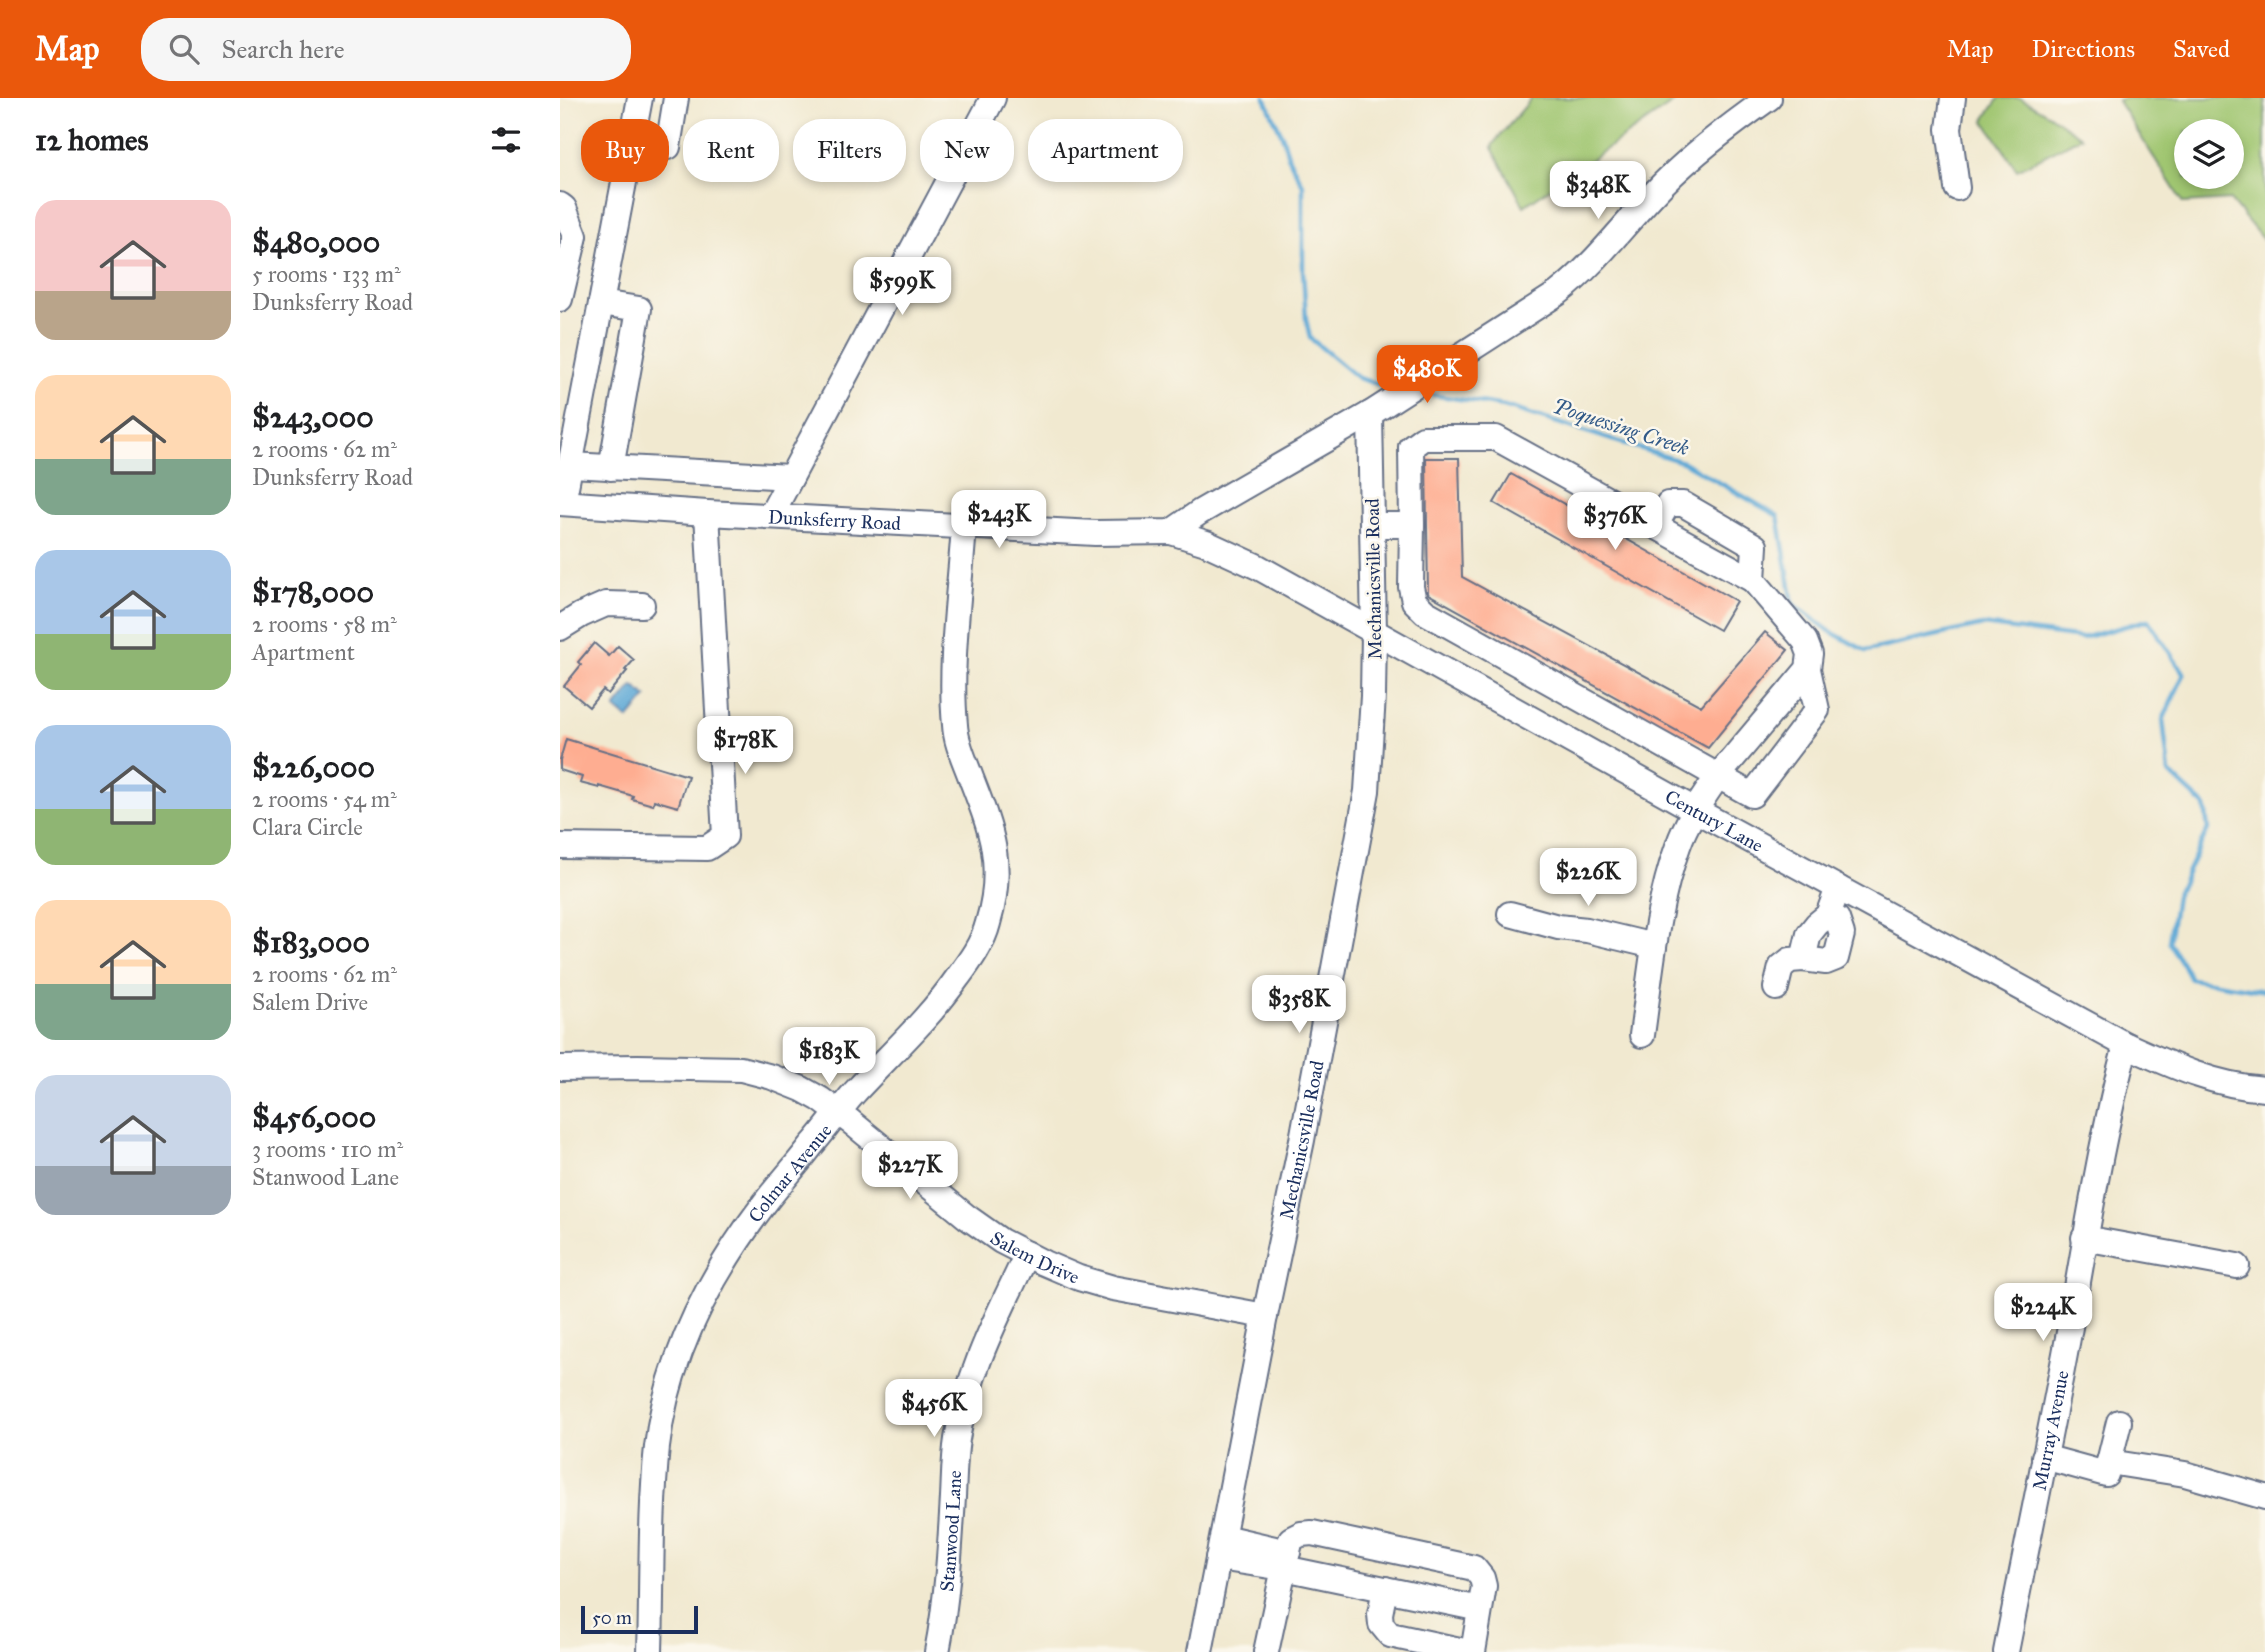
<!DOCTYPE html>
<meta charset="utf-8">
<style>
body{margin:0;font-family:"IM FELL Great Primer",serif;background:#f6f6f6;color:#202124;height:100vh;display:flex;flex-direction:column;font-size:26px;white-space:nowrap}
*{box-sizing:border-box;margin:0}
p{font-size:23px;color:#757577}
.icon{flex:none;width:38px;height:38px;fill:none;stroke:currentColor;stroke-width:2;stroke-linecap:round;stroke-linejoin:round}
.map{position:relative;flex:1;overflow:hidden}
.sheet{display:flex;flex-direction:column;background:#fff;width:560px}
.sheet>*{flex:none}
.hud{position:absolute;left:21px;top:21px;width:665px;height:63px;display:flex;gap:14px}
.tools{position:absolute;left:1614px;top:21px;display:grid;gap:14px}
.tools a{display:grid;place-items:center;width:70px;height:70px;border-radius:50%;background:#fff;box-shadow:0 4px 10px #0003;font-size:35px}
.scale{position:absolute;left:21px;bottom:18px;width:117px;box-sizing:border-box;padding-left:7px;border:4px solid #1b2f5e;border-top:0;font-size:19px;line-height:24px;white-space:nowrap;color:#1b2f5e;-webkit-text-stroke:5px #fbf7ec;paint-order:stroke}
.price{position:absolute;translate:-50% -60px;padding:0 16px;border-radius:14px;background:#fff;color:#222;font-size:23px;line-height:46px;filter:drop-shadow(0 2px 4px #0008)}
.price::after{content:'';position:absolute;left:50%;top:42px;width:21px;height:16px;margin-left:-10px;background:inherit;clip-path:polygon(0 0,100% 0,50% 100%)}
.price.active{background:#ea580c;color:#fff}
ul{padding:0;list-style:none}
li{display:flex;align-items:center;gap:21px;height:175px;padding:0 35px}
li span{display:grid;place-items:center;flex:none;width:196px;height:140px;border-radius:21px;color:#555}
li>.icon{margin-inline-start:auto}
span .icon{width:84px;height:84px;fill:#fffc;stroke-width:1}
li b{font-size:30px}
h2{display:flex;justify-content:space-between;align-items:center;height:84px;padding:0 35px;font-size:30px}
.tag{padding:0 24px;border-radius:28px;background:#fff;box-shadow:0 4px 10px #0003;font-size:24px;line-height:63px}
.tag.active{background:#ea580c;color:#fff}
header{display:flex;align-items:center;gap:42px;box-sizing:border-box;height:98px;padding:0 35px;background:#ea580c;color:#fff}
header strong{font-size:33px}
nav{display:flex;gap:38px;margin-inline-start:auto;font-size:24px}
.search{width:490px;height:63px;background:#f6f6f6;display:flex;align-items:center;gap:18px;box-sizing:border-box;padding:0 24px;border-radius:28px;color:#757577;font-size:26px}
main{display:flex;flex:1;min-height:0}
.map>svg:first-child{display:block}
.green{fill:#a0c671;stroke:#5e7a68;stroke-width:2;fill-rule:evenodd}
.water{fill:#5ea9d6;stroke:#3c6c9a;stroke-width:2}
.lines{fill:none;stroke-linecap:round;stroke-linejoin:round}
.stream{stroke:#5ea9d6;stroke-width:4.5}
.building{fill:#fead91}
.minor-casing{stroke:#667086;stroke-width:28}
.minor{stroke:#fff;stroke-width:24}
.labels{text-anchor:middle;stroke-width:5;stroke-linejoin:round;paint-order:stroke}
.street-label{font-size:19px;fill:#1b2f5e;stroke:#fbf7ec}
.water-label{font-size:21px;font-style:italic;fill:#325a88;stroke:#fbf7ec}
</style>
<header>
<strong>Map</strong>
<div class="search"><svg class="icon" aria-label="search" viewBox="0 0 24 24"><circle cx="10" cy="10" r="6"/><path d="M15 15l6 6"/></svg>Search here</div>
<nav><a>Map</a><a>Directions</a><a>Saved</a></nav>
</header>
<main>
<section class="sheet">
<h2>12 homes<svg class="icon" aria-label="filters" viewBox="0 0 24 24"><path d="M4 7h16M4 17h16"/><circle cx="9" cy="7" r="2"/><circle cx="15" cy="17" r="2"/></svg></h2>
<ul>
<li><span style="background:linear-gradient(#f6c9c9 65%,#b9a48a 0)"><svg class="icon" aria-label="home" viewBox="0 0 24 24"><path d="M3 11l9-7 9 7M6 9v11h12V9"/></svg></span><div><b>$480,000</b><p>5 rooms · 133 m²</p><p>Dunksferry Road</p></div></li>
<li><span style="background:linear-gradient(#ffd9b3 60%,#7fa58c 0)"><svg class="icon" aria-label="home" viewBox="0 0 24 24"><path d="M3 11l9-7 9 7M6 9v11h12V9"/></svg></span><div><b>$243,000</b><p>2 rooms · 62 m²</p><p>Dunksferry Road</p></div></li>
<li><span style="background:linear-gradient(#a9c7e8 60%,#8fb573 0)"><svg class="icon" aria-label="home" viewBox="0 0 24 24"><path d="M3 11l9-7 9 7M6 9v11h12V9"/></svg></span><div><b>$178,000</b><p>2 rooms · 58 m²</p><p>Apartment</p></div></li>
<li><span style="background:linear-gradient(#a9c7e8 60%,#8fb573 0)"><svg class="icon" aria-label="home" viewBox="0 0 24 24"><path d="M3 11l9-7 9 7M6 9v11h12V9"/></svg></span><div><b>$226,000</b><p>2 rooms · 54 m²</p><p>Clara Circle</p></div></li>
<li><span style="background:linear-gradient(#ffd9b3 60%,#7fa58c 0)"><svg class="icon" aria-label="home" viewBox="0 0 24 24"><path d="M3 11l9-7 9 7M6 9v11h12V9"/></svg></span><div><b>$183,000</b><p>2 rooms · 62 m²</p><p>Salem Drive</p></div></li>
<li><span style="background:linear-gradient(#c9d6e8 65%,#9aa5b1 0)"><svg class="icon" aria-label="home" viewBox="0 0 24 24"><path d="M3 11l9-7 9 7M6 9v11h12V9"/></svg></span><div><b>$456,000</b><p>3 rooms · 110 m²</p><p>Stanwood Lane</p></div></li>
</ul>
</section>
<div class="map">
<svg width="1705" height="1554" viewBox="0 0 1705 1554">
<rect width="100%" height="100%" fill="#fbf7ec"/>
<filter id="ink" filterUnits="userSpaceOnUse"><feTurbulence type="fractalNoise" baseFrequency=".0143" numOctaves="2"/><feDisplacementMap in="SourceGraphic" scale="14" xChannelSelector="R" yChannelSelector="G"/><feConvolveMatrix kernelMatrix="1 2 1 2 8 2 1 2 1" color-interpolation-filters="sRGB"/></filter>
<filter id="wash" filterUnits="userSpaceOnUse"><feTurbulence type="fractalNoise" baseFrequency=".00686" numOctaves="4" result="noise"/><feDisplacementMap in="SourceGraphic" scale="28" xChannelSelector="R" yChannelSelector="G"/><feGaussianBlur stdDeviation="1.57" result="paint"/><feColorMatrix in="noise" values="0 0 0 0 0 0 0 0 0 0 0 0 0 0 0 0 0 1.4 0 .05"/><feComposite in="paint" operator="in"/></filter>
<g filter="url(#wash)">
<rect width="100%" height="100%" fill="#f1e9d0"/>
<g class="green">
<path d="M 972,0 L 1120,0 L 964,108 L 932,50 L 933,46 Z"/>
<path d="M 1439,0 L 1460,0 L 1488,16 L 1521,39 L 1457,72 L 1424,22 Z"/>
<path d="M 1563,0 L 1705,0 L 1705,144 L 1670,102 L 1623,105 L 1558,3 ZM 1626,33 L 1671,33 L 1671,79 L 1626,79 Z"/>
</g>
<path class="water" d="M 73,588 L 87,599 L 68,621 L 55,610 Z"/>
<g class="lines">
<g class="stream">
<path d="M 705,0 L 723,40 L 729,61 L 743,87 L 743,173 L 746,221 L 750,240 L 798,280 L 834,291"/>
<path d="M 860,295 L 944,308 L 1123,364 L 1218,418 L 1233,506 L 1271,534 L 1306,553 L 1423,527 L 1522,540 L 1588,522 L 1624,576 L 1603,622 L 1609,675 L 1645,708 L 1648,731 L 1616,798 L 1609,844 L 1631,881 L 1705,893"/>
</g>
</g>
<g id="blocks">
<g class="building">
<path d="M 866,360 L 899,360 L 902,479 L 1141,608 L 1205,534 L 1228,552 L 1148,650 L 868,496 Z"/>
<path d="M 951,376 L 1176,503 L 1159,532 L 934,405 Z"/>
<path d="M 34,545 L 49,558 L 58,548 L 74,562 L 65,572 L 67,573 L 48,596 L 43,592 L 29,609 L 4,588 L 21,567 L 18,564 Z"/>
<path d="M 6,641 L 128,678 L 118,709 L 94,702 L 93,707 L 72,701 L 73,698 L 39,688 L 39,690 L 20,685 L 22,679 L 0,672 L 0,662 Z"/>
</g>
</g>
</g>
<g filter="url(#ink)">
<use href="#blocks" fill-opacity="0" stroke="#667086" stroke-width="2"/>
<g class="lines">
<defs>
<g id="minor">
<path d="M 1393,0 L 1389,31 L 1397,90"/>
<path d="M 72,42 L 108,49 L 116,0"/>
<path d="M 0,107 L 4,110 L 15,138 L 0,201"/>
<path d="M 41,205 L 79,211 L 51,370"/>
<path d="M 11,367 L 231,379"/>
<path id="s1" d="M 0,405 L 147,415 L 535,435 L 611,434 L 640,414 L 810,316 L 998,195 C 1038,164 1068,121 1104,85 C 1136,53 1172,26 1209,0"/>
<path d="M 3,405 L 80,0"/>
<path d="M 211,417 L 433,0"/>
<path d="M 812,427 L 852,427 L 851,489 L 854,503 L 865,514 L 1158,678 C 1143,700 1127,722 1118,748 C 1096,808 1091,874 1082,937"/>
<path d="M 852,427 L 851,349 L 863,340 L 936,340 L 1193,482 L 1245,543 L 1250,556 L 1248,571 L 1158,678 L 1192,697 L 1257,612 L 1248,571"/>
<path d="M 1095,428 L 1108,406 L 1123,406 L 1195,448 L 1193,482"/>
<path id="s2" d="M 611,434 L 646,445 L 698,469 L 1135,712 L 1566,947 C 1610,967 1656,988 1705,991"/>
<path d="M 0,530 L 21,517 L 46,506 L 82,507"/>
<path d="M 0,748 L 147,750 L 165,738 L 147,415"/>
<path d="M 950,816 L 998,829 L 1027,832 L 1094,848"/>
<path d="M 1243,861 L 1266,864 L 1276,860 L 1282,836 L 1277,821 L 1268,817"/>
<path d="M 1216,890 L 1221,869 L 1230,862 L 1243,861 L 1249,836 L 1257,826 L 1268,817 L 1278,790"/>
<path id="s3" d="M 0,970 L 78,969 L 181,971 L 212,979 L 242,991 L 260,1001 L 291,1024 L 407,1119 L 441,1143 L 484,1165 L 519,1180 L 553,1190 L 705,1218"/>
<path d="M 1524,1140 L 1677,1168"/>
<path d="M 1484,1359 L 1546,1376 L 1559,1324"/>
<path d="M 1549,1364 L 1625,1376 L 1705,1399"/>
<path d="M 663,1439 L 728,1454"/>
<path d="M 658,1460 L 724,1470 L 706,1554"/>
<path d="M 825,1491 L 820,1516 L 821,1526 L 830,1537 L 909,1554"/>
<path id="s4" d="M 90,1554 C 92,1486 90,1416 97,1349 C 107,1260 151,1176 204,1106 C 219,1086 236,1068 251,1048 C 266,1031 279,1012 294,995 C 330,956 368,922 398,879 C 410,863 423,845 428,825 C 445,767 432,734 411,680 C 405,663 396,646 395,627 C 389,565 400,491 404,428"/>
<path id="s5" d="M 377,1554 C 387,1503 390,1451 393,1399 C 394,1380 394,1360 397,1341 C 407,1275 439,1215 467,1156"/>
<path id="s6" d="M 640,1554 L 705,1218 L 742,1042 L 807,693 L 813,598 L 814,535 L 810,316"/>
<path d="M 913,1554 L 924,1488 L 922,1480 L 914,1470 L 752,1435 L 741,1436 L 731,1441 L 724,1470 L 920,1511"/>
<path id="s7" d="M 1446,1554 C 1467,1446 1490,1338 1510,1229 C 1527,1135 1541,1040 1566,947"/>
</g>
</defs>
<use href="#minor" class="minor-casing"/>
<use href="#minor" class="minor"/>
</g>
</g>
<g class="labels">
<g class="street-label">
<text dy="7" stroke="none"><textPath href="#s1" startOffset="275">Dunksferry Road</textPath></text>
<text transform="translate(813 481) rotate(-91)" y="7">Mechanicsville Road</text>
<text dy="7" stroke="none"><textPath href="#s2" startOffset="616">Century Lane</textPath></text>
<text dy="7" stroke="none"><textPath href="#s6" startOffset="522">Mechanicsville Road</textPath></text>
<text dy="7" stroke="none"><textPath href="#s4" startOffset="514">Colmar Avenue</textPath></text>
<text dy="7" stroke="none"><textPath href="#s3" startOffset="534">Salem Drive</textPath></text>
<text dy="7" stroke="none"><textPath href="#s7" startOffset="226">Murray Avenue</textPath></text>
<text dy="7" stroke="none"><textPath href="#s5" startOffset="122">Stanwood Lane</textPath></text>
</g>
<g class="water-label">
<text transform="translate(1061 329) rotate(18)" y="7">Poquessing Creek</text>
</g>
</g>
</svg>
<div class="tools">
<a><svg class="icon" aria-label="layers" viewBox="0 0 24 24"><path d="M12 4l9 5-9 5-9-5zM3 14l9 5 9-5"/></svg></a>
</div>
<div class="scale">50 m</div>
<b class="price" style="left:1038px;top:123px">$348K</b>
<b class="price" style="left:342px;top:219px">$599K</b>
<b class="price active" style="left:867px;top:307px">$480K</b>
<b class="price" style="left:439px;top:452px">$243K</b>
<b class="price" style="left:1055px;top:454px">$376K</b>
<b class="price" style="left:185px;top:678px">$178K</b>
<b class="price" style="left:1028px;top:810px">$226K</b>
<b class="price" style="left:739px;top:937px">$358K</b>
<b class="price" style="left:269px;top:989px">$183K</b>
<b class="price" style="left:350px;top:1103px">$227K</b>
<b class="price" style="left:1483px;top:1245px">$224K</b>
<b class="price" style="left:374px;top:1341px">$456K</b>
<div class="hud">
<a class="tag active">Buy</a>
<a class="tag">Rent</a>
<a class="tag">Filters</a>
<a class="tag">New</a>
<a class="tag">Apartment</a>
</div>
</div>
</main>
